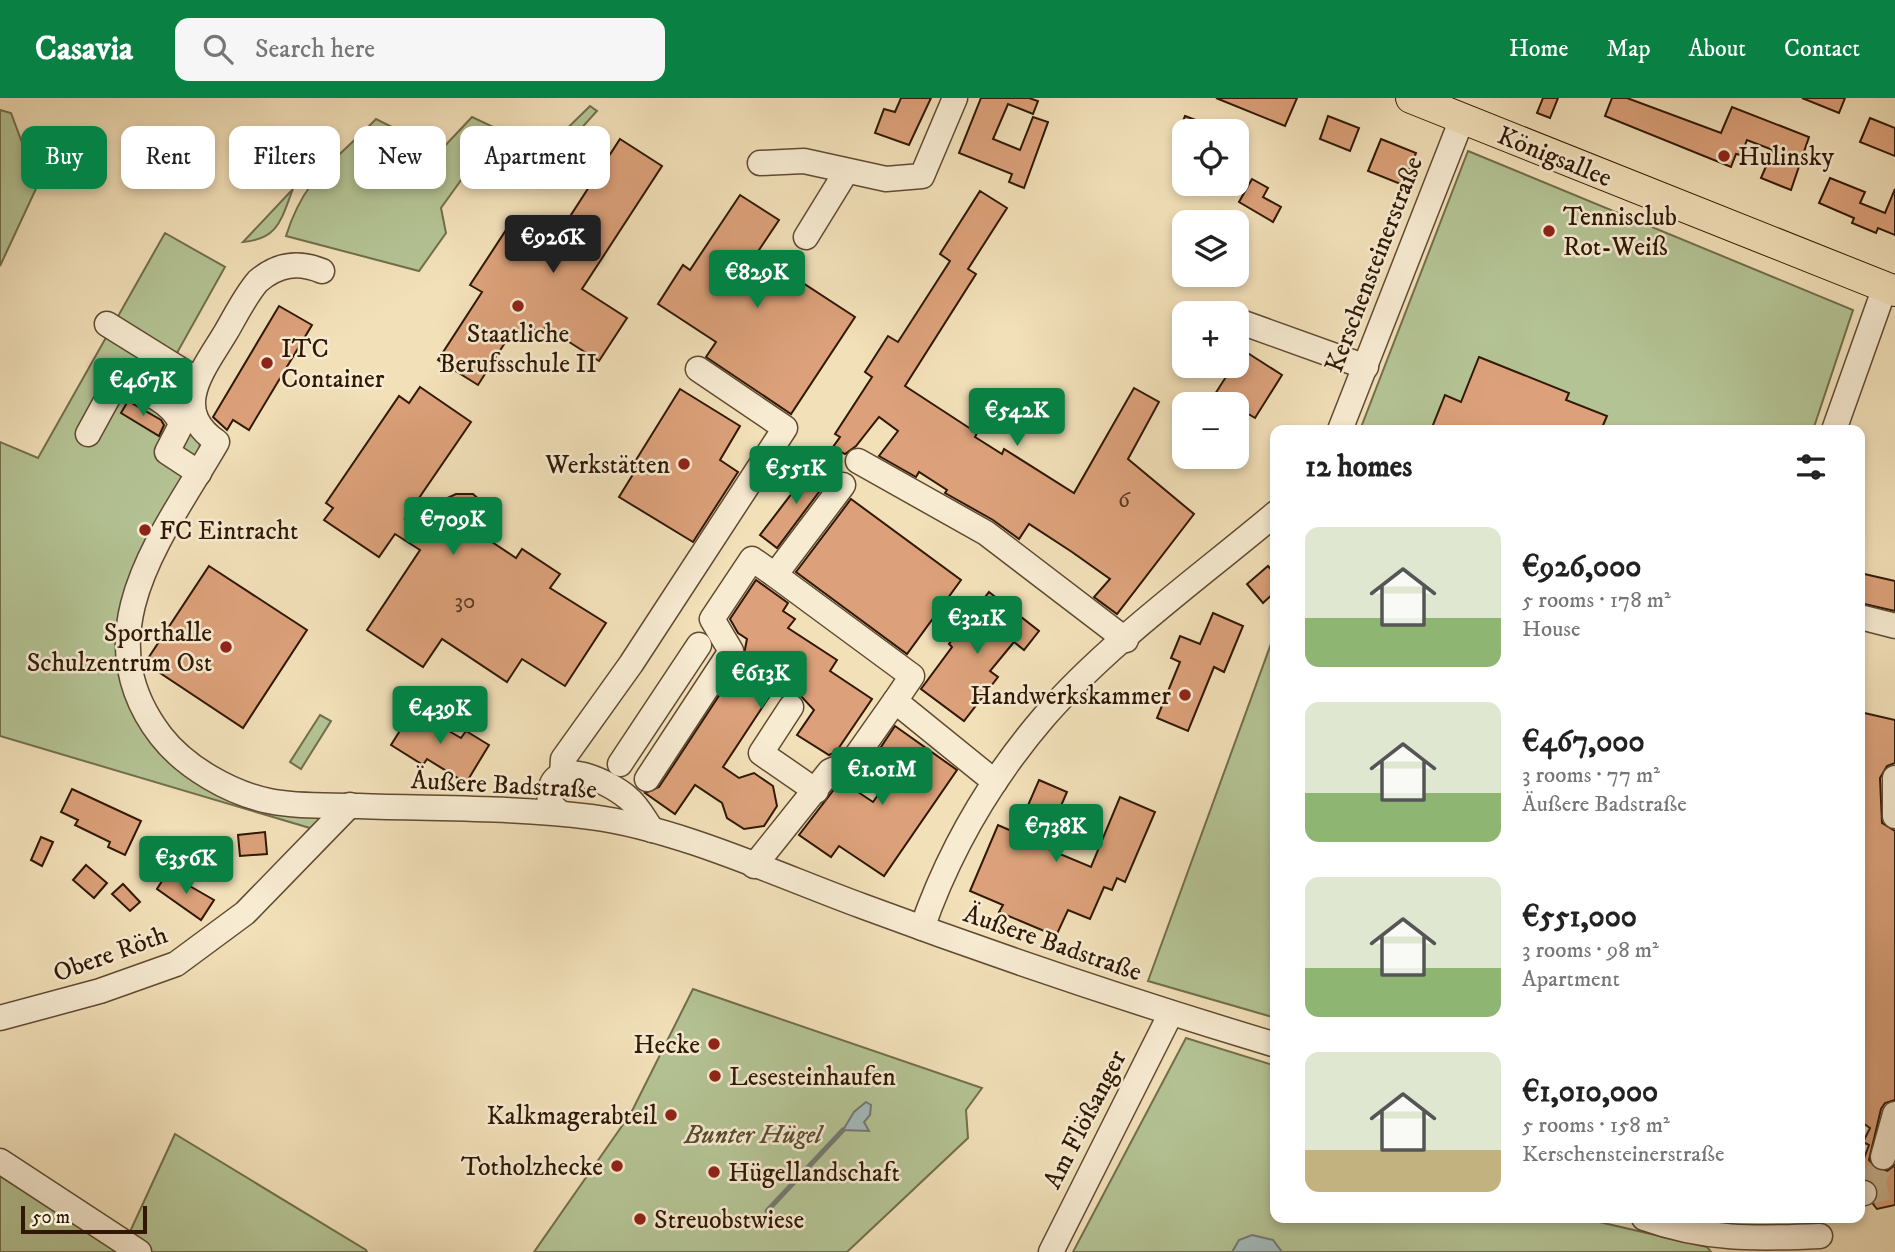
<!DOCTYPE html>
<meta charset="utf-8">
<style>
body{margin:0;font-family:"IM FELL DW Pica",serif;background:#f6f6f6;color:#222;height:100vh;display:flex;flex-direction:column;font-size:26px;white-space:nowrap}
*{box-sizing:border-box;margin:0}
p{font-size:23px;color:#767676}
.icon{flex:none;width:38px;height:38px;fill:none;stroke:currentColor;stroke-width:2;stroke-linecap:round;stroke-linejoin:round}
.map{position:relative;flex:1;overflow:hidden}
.details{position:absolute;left:1270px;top:327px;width:595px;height:798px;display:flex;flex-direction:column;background:#fff;border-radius:14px;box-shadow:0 4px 10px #0003}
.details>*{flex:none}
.top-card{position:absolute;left:21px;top:28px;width:665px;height:63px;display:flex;gap:14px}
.fabs{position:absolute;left:1172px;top:21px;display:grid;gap:14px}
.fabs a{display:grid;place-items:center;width:77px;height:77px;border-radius:14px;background:#fff;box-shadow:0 4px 10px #0003;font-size:35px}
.scale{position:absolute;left:21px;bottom:18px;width:126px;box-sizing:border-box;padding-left:7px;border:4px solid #301804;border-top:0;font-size:19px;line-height:24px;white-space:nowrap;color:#301804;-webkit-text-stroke:5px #f7ebd2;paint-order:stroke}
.price{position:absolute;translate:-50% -60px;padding:0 16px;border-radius:7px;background:#0b8043;color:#fff;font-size:23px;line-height:46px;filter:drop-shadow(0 2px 4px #0008)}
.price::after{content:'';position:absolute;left:50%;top:42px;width:21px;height:16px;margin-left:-10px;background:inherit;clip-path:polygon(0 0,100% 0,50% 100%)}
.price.active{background:#222;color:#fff}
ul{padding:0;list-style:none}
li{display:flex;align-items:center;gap:21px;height:175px;padding:0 35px}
li span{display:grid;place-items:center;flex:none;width:196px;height:140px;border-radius:14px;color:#555}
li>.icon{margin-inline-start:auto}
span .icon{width:84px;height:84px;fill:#fffc;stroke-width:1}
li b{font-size:30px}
h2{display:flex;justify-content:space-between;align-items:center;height:84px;padding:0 35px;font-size:30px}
.chip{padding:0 24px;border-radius:14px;background:#fff;box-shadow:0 4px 10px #0003;font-size:24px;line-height:63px}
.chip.active{background:#0b8043;color:#fff}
header{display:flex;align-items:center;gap:42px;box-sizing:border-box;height:98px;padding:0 35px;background:#0b8043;color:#fff}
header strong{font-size:33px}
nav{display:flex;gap:38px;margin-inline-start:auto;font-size:24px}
.search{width:490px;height:63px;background:#f6f6f6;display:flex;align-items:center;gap:18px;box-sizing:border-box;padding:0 24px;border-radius:14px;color:#767676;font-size:26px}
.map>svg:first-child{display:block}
.green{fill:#b4c394;stroke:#726e4c;stroke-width:2}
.water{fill:#a2babc;stroke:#747972;stroke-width:2}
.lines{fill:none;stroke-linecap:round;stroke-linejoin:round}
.stream{stroke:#747972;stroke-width:5}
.building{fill:#dca17a;stroke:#301804;stroke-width:2}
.minor-tunnel{stroke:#cbb895;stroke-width:24;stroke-dasharray:24 12;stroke-linecap:butt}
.minor-casing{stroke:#604a31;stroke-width:27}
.major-casing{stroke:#301804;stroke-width:32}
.minor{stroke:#f7ebd2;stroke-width:24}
.major{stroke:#f2e0b9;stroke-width:30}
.poi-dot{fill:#8f2418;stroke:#f7ebd2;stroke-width:2.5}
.labels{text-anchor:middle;stroke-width:5;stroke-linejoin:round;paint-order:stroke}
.number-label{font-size:23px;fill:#5b3a22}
.street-label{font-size:26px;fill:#301804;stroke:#f7ebd2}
.poi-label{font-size:26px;fill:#301804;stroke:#f7ebd2;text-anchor:start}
.park-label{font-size:26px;font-style:italic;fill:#584b2f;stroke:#f7ebd2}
</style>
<header>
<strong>Casavia</strong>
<div class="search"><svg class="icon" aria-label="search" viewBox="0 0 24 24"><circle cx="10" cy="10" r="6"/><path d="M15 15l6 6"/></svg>Search here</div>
<nav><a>Home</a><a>Map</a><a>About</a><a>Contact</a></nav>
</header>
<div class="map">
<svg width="1895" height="1154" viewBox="0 0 1895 1154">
<rect width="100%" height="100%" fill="#f2e0b9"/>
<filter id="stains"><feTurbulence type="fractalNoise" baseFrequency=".00286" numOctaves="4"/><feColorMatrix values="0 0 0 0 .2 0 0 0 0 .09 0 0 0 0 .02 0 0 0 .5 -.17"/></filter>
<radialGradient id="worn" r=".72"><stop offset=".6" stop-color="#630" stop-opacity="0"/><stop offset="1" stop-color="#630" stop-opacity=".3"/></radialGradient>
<g class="green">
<path d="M 590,8 L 597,13 L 538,78 L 485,49 L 441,110 L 446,135 L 419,173 L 286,138 C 305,77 335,64 376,21 L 440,53 L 472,19 L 544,53 Z"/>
<path d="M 0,12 L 11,15 L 27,58 L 41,80 L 0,168 Z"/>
<path d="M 1468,53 L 1853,212 L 1813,332 L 1360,332 Z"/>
<path d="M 293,91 C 281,121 279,141 243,144 Z"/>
<path d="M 165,135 L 225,169 L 178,253 L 173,278 L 176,299 L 185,321 L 200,341 L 198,371 L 148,460 L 122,568 L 165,655 L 330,719 L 320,733 L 0,638 L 0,344 L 38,360 Z"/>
<path d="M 1276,532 L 1276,920 L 1148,883 Z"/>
<path d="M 320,617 L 331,623 L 301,671 L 290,664 Z"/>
<path d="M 693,891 L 982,990 L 966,1012 L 968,1040 L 847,1154 L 534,1154 L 631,1015 Z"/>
<path d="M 1186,940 L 1276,968 L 1276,1120 L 1582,1120 L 1707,1149 L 1711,1154 L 1073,1154 Z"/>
<path d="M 175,1036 L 366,1152 L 367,1154 L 0,1154 L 0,1068 L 128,1138 Z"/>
</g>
<g class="water">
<path d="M 866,1004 L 871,1007 L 870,1017 L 864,1024 L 869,1033 L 843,1032 L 854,1014 Z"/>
<path d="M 1252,1137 L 1273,1142 L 1282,1154 L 1232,1154 L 1239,1142 Z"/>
</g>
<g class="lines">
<path class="stream" d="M 767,1113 L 843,1032"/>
</g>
<g class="building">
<path d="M 901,0 L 931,0 L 909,47 L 875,35 L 884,11 L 895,14 Z"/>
<path d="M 981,0 L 1029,0 L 1038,3 L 1033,16 L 1008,6 L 993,41 L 1020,52 L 1033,19 L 1048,24 L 1024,90 L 1009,84 L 1012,76 L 959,55 Z"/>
<path d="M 1216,0 L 1297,0 L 1285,28 Z"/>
<path d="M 1543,0 L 1558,0 L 1550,20 L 1537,15 Z"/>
<path d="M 1612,0 L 1627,0 L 1721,35 L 1732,9 L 1809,39 L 1791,92 L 1761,80 L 1773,52 L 1747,42 L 1741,57 L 1736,56 L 1731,69 L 1605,18 Z"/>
<path d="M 1802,0 L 1845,0 L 1839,15 Z"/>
<path d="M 1185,18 L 1222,32 L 1222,33 L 1190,33 L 1180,30 Z"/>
<path d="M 1328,18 L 1359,30 L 1350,53 L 1320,41 Z"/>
<path d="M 1870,20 L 1895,30 L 1895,58 L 1860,44 Z"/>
<path d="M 620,41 L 662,68 L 582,191 L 627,220 L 599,263 L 547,230 L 510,237 L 478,287 L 438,262 L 482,194 L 470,187 L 508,129 L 547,154 Z"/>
<path d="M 1381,41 L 1416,55 L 1403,87 L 1368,73 Z"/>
<path d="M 1830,80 L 1865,94 L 1860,105 L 1885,115 L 1895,91 L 1895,137 L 1878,130 L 1876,135 L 1852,125 L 1854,120 L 1819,105 Z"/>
<path d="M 1252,81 L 1268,90 L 1263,99 L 1281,109 L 1273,124 L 1239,104 Z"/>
<path d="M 980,93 L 1007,110 L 968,171 L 976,176 L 905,288 L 977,335 L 975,339 L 1002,356 L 1004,351 L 1074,395 L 1134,290 L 1159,304 L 1128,361 L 1194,416 L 1117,516 L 1094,499 L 1110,481 L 1072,454 L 1029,426 L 1019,441 L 993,422 L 945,395 L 947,392 L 919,374 L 916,379 L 879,358 L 898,333 L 879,319 L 856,348 L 845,356 L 833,349 L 840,339 L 835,336 L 872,279 L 865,274 L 888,238 L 898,244 L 950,163 L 940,156 Z"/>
<path d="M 740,97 L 779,122 L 757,155 L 855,219 L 791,316 L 706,259 L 716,244 L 658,206 L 683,167 L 690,172 Z"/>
<path d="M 279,208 L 312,227 L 249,332 L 233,322 L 227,332 L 213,319 Z"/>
<path d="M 1243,252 L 1282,277 L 1255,320 L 1237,309 L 1237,306 L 1215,296 L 1233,268 L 1237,268 Z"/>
<path d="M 1479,259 L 1569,295 L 1566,302 L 1607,318 L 1601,332 L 1431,332 L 1445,297 L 1461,304 Z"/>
<path d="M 420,289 L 471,324 L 406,419 L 456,396 L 473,396 L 495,416 L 499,433 L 492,444 L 516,460 L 522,451 L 560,476 L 550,490 L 606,525 L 565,588 L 522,561 L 507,584 L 442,541 L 423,569 L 367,532 L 420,452 L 395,436 L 379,459 L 324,422 L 333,410 L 326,405 L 399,298 L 409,305 Z"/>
<path d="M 680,291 L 740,328 L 720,362 L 738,374 L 693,444 L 619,399 L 640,365 L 636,362 Z"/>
<path d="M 128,303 L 161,322 L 164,327 L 159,338 L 121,315 Z"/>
<path d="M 815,365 L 831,378 L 777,450 L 760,437 Z"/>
<path d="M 851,401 L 961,482 L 907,556 L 796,474 Z"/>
<path d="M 209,468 L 307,532 L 243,630 L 145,565 Z"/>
<path d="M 1268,468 L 1276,477 L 1276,493 L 1263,505 L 1247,486 Z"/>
<path d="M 1860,475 L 1895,483 L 1895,513 L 1860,505 Z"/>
<path d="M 756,482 L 788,505 L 783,513 L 795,521 L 788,530 L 837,562 L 830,573 L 872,601 L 836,654 L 829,657 L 797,637 L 814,612 L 800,597 L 777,587 L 723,669 L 739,680 L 754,675 L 773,688 L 777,708 L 764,728 L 744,731 L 727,720 L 722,705 L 695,687 L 675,716 L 645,695 L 659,689 L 743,561 L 747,541 L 738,535 L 730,521 Z"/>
<path d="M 989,494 L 1039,533 L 1024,552 L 1014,544 L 990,573 L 998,579 L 964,623 L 921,591 L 952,549 L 949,546 Z"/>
<path d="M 1213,515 L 1243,528 L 1224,574 L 1214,569 L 1188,633 L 1157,620 L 1180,564 L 1171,560 L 1180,538 L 1200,546 Z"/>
<path d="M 413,612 L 461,640 L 466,633 L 489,647 L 466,685 L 427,661 L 423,667 L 391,647 Z"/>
<path d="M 1860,614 L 1895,622 L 1895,665 L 1887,668 L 1880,680 L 1882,725 L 1895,733 L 1895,1002 L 1885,1005 L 1881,1011 L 1869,1062 L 1880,1073 L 1887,1073 L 1895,1067 L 1895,1107 L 1877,1111 L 1873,1106 L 1878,1098 L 1875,1085 L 1860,1081 L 1860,1071 L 1869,1047 L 1863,1044 L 1870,1030 L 1860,1023 Z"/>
<path d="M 895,628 L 957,672 L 884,778 L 839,748 L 831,759 L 799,737 L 839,685 L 843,684 L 873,704 L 900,666 L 879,652 Z"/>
<path d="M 1039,682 L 1067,694 L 1043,749 L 1091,769 L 1120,699 L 1155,714 L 1125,784 L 1117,780 L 1112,792 L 1104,789 L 1090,821 L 1068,812 L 1056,838 L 999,814 L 1003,807 L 970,793 L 998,727 L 1016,735 Z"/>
<path d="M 72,691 L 141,723 L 125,757 L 108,749 L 110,744 L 75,727 L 78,722 L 61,714 Z"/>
<path d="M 265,734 L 267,756 L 240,758 L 238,737 Z"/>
<path d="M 41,739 L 53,744 L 42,768 L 31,762 Z"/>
<path d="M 86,767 L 107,785 L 94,800 L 73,782 Z"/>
<path d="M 167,775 L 214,802 L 201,822 L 157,791 Z"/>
<path d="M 123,786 L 140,804 L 130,813 L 112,796 Z"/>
</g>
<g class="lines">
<g class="minor-tunnel">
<path d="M 1870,1093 L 1883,1059"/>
<path d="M 1864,1095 L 1895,1088"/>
</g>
<defs>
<g id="minor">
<path d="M 760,65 L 804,63 L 886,81 L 922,78 L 955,0"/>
<path d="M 806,139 L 846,74"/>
<path d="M 322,173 C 298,163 278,166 258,183 C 245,198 236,217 226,234 C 204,271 169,311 217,344 C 164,436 81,534 161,638 C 185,669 230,695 269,703 C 297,709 330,707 359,708 C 436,711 515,709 591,719 C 677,730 780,778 862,808 C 999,859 1136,905 1276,947"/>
<path d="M 1238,223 L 1366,269"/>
<path d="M 107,226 L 197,282"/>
<path d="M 1340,332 L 1462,21"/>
<path d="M 1834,332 L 1885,189"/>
<path d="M 88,336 L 111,294 L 119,286 C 139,287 175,306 181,327 L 167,354 L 199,375"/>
<path d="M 858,363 L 986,435 L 1126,542"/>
<path d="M 843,387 L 775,477 L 912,578 L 895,603 L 995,684"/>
<path d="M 1860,519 L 1895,528"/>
<path d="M 791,609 L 761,655 L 816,693"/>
<path d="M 620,666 L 699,547"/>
<path d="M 562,676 L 563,661 L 631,566 L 785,330 L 698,271"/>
<path d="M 1895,680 L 1895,718"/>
<path d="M 647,681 L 731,553 L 712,521 L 752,461 L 775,477"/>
<path d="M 560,715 L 550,706 C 544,652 607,682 628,700 C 638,708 645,722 652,732"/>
<path d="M 754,768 L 830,673 L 852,664 L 895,603"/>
<path d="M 922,830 C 949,753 990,682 1044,619 C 1108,545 1200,479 1276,415"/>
<path d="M 0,920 L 100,893 L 176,866 L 245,815 L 350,707"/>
<path d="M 1883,1059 L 1895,1016"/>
<path d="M 0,1063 L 139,1154"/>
<path d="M 1860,1096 L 1864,1095"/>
<path d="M 1644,1120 C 1705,1142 1756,1141 1820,1138"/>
<path d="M 1051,1154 L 1171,915"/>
</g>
<path id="major" d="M 1411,0 L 1895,193"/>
</defs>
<use href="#minor" class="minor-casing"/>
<use href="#major" class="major-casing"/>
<use href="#minor" class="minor"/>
<use href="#major" class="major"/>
</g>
<g class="poi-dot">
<circle cx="1724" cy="58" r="7"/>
<circle cx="1549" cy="133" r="7"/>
<circle cx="518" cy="208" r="7"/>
<circle cx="267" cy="265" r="7"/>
<circle cx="684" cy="366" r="7"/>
<circle cx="145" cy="432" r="7"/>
<circle cx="226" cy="549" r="7"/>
<circle cx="1185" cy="597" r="7"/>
<circle cx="714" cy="946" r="7"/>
<circle cx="715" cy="978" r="7"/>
<circle cx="671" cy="1017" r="7"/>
<circle cx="617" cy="1068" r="7"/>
<circle cx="714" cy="1074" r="7"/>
<circle cx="640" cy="1121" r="7"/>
</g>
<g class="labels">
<g class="number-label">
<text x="1124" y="409">6</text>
<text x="465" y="510">30</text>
</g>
<g class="street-label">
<text transform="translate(1555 58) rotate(22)" y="9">Königsallee</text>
<text transform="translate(1373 166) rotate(-69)" y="9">Kerschensteinerstraße</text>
<text transform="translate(504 686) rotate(3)" y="9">Äußere Badstraße</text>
<text transform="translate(1053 844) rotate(19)" y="9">Äußere Badstraße</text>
<text transform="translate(110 855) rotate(-20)" y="9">Obere Röth</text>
<text transform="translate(1084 1021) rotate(-63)" y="9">Am Flößanger</text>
</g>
<g class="poi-label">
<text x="1738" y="67">Hulinsky</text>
<text x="1563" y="127">Tennisclub<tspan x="1563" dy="30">Rot-Weiß</tspan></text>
<text x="518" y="244" text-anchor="middle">Staatliche<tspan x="518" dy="30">Berufsschule II</tspan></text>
<text x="281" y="259">ITC<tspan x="281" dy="30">Container</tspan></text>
<text x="670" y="375" text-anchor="end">Werkstätten</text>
<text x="159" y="441">FC Eintracht</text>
<text x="212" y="543" text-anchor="end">Sporthalle<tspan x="212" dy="30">Schulzentrum Ost</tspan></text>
<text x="1171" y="606" text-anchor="end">Handwerkskammer</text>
<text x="700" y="955" text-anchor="end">Hecke</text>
<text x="729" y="987">Lesesteinhaufen</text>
<text x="657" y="1026" text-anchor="end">Kalkmagerabteil</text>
<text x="603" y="1077" text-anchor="end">Totholzhecke</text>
<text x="728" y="1083">Hügellandschaft</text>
<text x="654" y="1130">Streuobstwiese</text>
</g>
<g class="park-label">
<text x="753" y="1045">Bunter Hügel</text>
</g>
</g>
<rect width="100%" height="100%" filter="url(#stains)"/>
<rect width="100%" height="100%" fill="url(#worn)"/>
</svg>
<div class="fabs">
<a><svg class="icon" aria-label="locate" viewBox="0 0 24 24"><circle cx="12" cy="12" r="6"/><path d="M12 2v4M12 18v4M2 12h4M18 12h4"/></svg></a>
<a><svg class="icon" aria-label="layers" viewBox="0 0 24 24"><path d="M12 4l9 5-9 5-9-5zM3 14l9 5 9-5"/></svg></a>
<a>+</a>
<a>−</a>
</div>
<div class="scale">50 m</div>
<b class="price active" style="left:553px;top:177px">€926K</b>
<b class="price" style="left:757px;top:212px">€829K</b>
<b class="price" style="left:143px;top:320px">€467K</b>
<b class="price" style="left:1017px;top:350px">€542K</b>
<b class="price" style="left:796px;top:408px">€551K</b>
<b class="price" style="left:453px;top:459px">€709K</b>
<b class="price" style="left:977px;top:558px">€321K</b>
<b class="price" style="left:761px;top:613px">€613K</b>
<b class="price" style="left:440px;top:648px">€439K</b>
<b class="price" style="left:882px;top:709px">€1.01M</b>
<b class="price" style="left:1056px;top:766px">€738K</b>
<b class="price" style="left:186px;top:798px">€356K</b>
<div class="top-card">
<a class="chip active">Buy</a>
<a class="chip">Rent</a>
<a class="chip">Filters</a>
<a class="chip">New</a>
<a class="chip">Apartment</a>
</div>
<section class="details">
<h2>12 homes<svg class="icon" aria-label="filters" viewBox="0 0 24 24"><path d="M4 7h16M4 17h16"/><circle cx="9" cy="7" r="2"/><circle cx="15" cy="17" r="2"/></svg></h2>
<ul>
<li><span style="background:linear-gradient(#dfe7d0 65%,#8fb573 0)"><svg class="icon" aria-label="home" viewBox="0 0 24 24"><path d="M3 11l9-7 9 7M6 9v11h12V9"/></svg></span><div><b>€926,000</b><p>5 rooms · 178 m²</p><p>House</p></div></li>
<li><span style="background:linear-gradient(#dfe7d0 65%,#8fb573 0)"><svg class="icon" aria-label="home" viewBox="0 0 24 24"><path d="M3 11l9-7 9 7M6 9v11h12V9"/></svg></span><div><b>€467,000</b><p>3 rooms · 77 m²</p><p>Äußere Badstraße</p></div></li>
<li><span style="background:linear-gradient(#dfe7d0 65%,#8fb573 0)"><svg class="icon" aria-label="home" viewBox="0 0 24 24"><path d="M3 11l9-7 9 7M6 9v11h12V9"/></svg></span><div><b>€551,000</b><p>3 rooms · 98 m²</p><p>Apartment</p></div></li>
<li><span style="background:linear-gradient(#dfe7d0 70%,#c2b280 0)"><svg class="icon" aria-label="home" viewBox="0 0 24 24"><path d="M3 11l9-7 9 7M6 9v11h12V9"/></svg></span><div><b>€1,010,000</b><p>5 rooms · 158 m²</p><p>Kerschensteinerstraße</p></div></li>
</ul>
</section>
</div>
